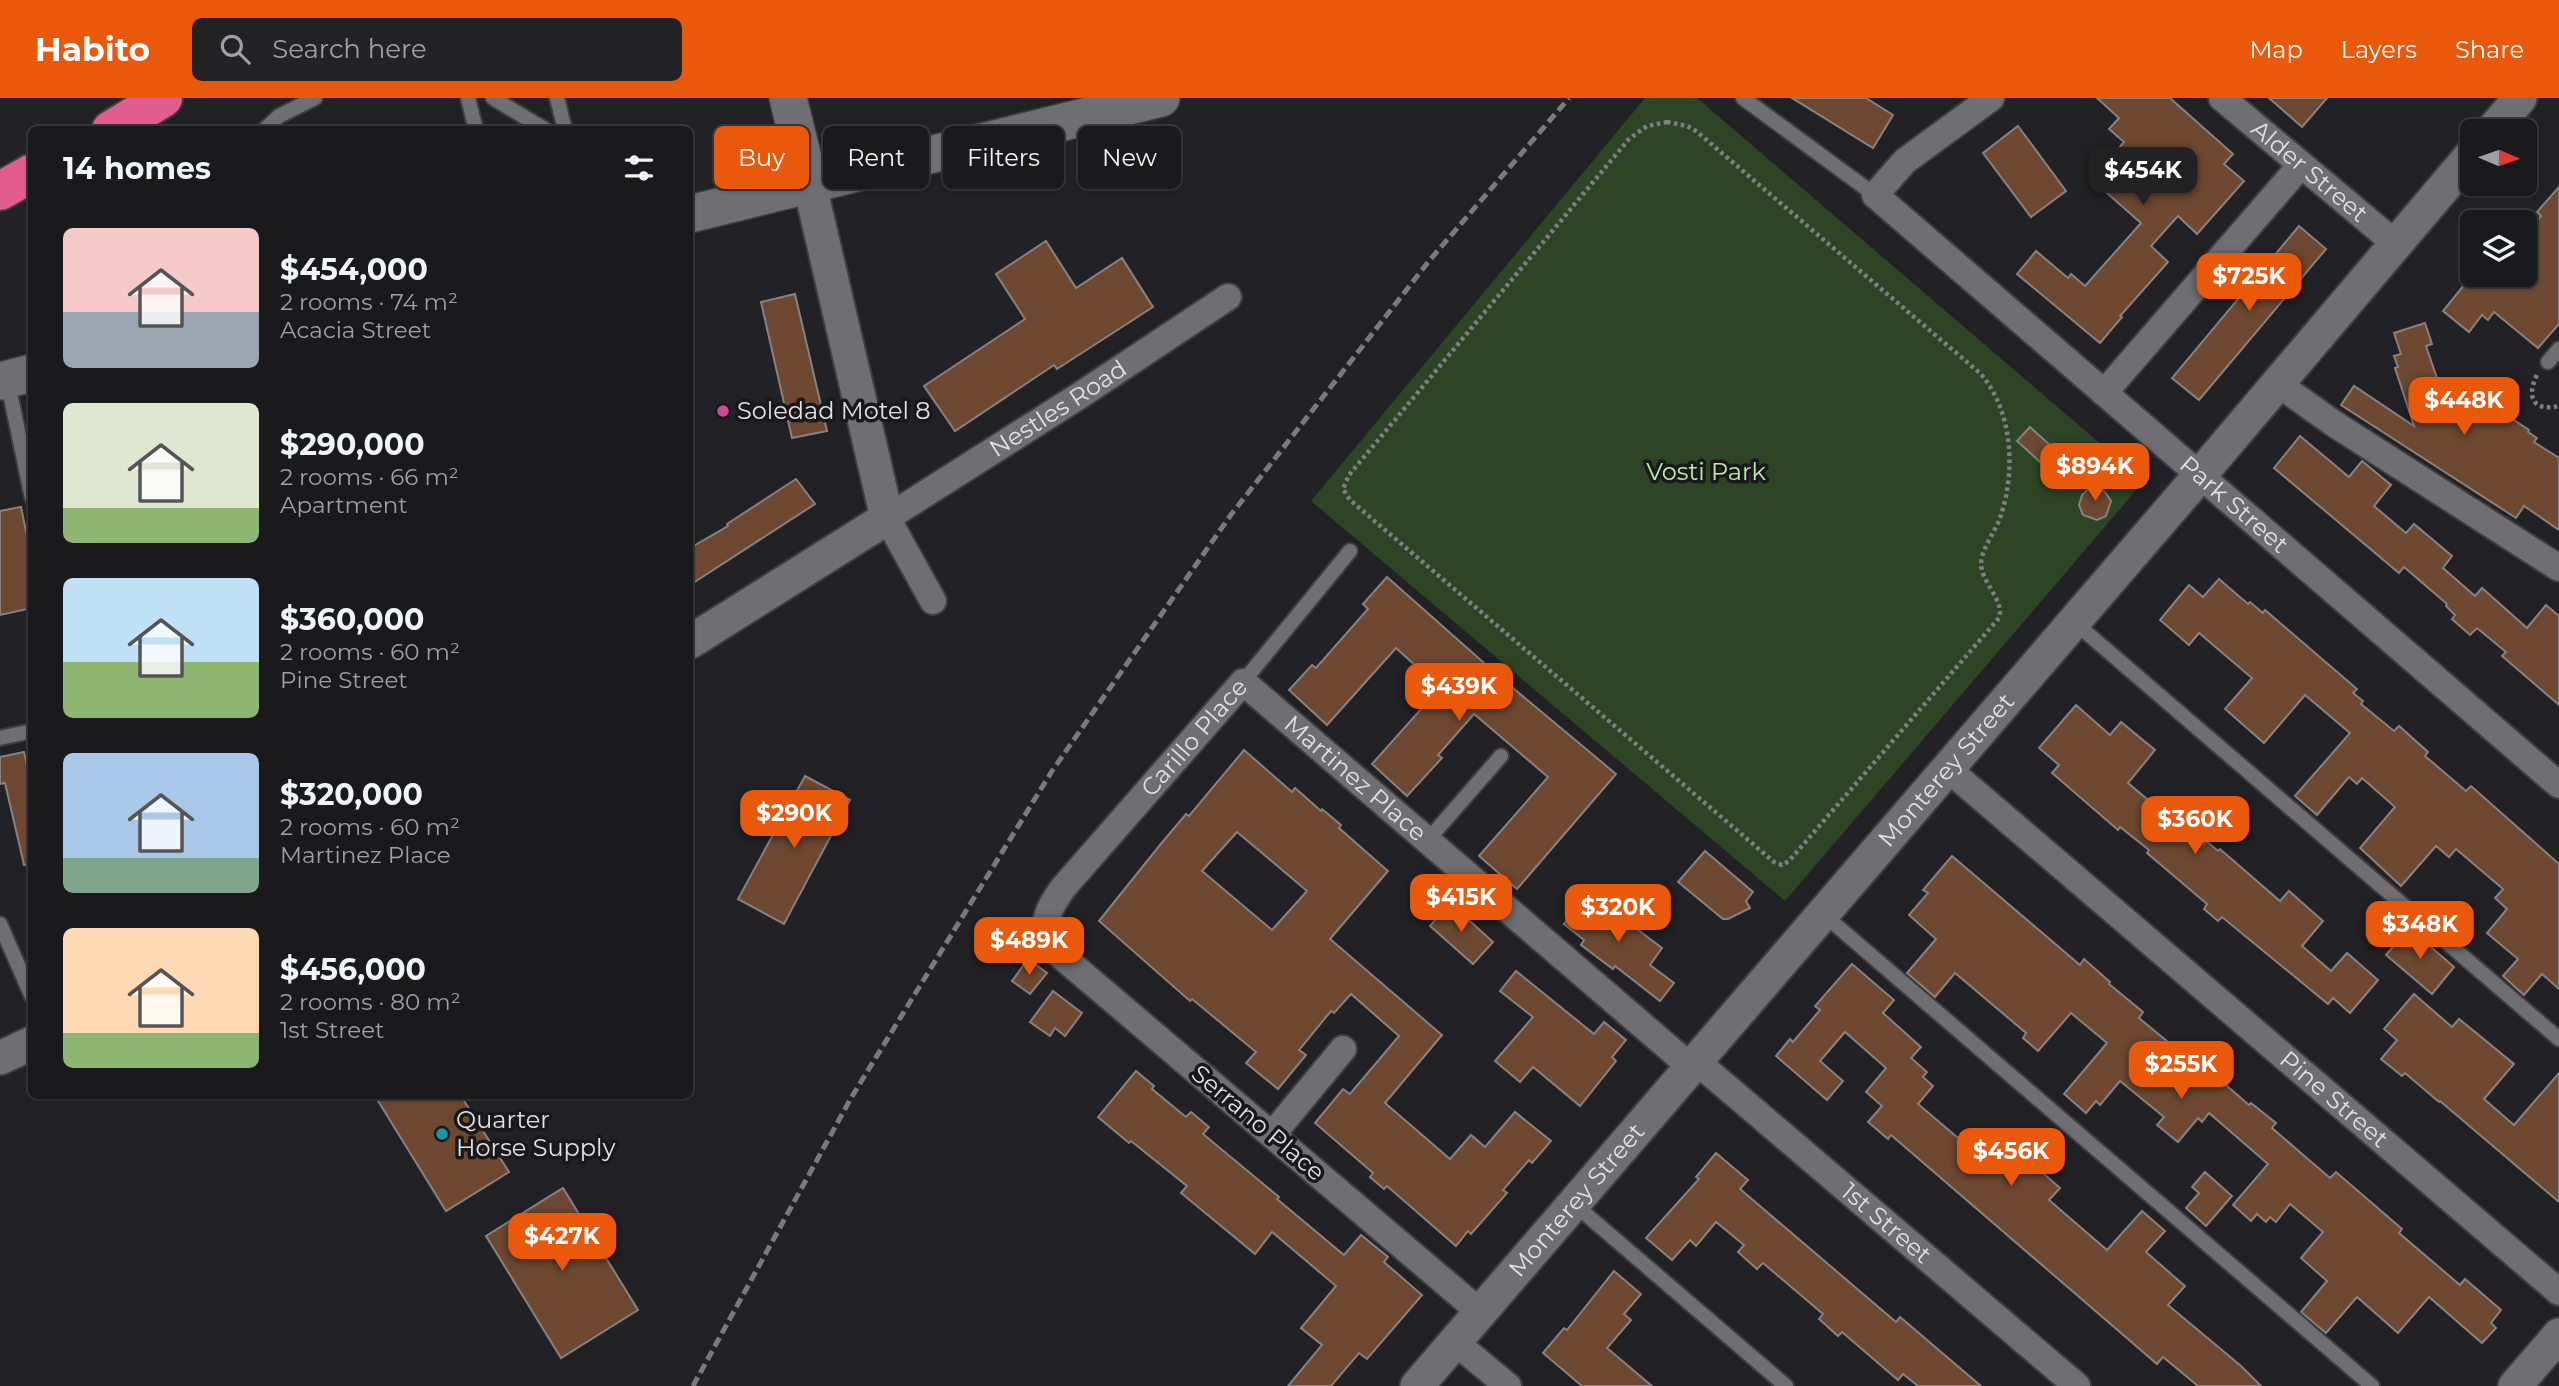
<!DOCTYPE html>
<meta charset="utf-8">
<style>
body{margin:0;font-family:Montserrat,sans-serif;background:#232225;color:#f1f3f6;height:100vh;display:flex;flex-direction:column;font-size:26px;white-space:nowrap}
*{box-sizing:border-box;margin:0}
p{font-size:23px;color:#9fa0a3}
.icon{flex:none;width:38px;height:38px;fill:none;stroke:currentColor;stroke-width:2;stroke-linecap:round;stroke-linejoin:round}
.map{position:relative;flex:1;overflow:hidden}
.sheet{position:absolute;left:28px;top:28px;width:665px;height:973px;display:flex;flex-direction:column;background:#1a191c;border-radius:10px;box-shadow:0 2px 5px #0004,0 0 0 2px #38383b}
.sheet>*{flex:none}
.guide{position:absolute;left:714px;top:28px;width:665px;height:63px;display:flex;gap:14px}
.needle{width:46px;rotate:92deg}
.fabs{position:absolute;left:2460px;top:21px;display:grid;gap:14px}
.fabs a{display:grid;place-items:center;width:77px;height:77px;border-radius:10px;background:#1a191c;box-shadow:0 2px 5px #0004,0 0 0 2px #38383b;font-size:35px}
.price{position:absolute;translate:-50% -60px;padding:0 16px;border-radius:14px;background:#ea580c;color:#fff;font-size:23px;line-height:46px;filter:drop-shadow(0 2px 4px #0008)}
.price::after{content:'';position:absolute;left:50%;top:42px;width:21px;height:16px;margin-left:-10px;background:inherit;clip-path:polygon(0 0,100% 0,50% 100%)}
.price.on{background:#222;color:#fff}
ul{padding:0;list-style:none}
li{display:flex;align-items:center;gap:21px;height:175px;padding:0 35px}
li span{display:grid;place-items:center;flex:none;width:196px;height:140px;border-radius:10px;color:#555}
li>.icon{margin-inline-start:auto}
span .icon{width:84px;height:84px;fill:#fffc;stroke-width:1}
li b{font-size:30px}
h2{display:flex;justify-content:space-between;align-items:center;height:84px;padding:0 35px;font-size:30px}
.pill{padding:0 24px;border-radius:10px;background:#1a191c;box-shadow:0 2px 5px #0004,0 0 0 2px #38383b;font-size:24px;line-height:63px}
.pill.on{background:#ea580c;color:#fff}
header{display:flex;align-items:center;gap:42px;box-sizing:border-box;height:98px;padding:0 35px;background:#ea580c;color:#fff}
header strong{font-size:33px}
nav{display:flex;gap:38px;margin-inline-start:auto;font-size:24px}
.search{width:490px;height:63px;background:#232225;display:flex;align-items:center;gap:18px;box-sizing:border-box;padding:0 24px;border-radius:10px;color:#9fa0a3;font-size:26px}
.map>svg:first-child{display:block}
.green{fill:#2d4525}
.building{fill:#6e4831;stroke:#878280;stroke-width:2;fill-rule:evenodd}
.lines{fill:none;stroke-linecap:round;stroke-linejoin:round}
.service-casing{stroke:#3e3e41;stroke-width:18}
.minor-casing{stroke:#3e3e41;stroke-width:30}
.tertiary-casing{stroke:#3e3e41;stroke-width:37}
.secondary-casing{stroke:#3e3e41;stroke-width:40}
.motorway-casing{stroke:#3e3e41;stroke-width:42}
.path{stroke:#7f7f82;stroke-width:4.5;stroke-dasharray:3.5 3.5;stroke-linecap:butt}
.service{stroke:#6f6e72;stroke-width:14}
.minor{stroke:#6f6e72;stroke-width:26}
.tertiary{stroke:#6f6e72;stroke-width:33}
.secondary{stroke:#6f6e72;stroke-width:37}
.motorway{stroke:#e25c8c;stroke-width:38}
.rail{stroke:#7a797c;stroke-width:5;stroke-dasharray:10 5;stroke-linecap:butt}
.hotel-dot{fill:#d1479c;stroke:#19181b;stroke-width:2.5}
.culture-dot{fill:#0f9aa8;stroke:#19181b;stroke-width:2.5}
.labels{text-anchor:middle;stroke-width:7;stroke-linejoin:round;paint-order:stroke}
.street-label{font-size:24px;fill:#e0e0e2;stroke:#19181b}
.poi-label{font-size:24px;fill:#e0e0e2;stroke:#19181b;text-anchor:start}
.park-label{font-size:24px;fill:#bdeaae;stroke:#19181b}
</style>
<header>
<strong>Habito</strong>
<div class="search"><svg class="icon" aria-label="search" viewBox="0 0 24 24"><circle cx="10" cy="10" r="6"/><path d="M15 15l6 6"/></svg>Search here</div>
<nav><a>Map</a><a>Layers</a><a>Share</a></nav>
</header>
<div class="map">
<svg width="2559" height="1288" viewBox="0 0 2559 1288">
<rect width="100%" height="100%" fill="#222125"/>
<path class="green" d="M 1645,0 L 1697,0 L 2144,383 L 1785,803 L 1311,403 Z"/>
<g class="building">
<path d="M 1792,0 L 1866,0 L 1893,17 L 1873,50 Z"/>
<path d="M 2097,0 L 2170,0 L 2233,56 L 2224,66 L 2244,83 L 2197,136 L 2178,118 L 2151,148 L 2168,164 L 2120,218 L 2122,219 L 2100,245 L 2017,176 L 2036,153 L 2068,180 L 2071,176 L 2085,188 L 2141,125 L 2092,82 L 2124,44 L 2109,31 L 2119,20 Z"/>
<path d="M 2269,0 L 2327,0 L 2302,29 Z"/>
<path d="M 2018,28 L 2066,93 L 2031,119 L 1983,55 Z"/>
<path d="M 2559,89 L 2559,226 L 2538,250 L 2494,214 L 2488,222 L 2482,217 L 2469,234 L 2443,213 L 2472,177 L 2525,177 L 2525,137 L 2541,118 L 2537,114 Z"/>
<path d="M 2299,128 L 2326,151 L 2199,302 L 2172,280 Z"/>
<path d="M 1046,143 L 1076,190 L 1122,160 L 1153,209 L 1057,271 L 1054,267 L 955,333 L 924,288 L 1025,221 L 996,176 Z"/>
<path d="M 795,196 L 827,333 L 792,340 L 761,204 Z"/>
<path d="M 2425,225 L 2432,246 L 2426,248 L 2440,289 L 2445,287 L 2449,296 L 2452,296 L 2464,331 L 2478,309 L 2497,321 L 2500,316 L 2509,322 L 2511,320 L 2529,332 L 2528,334 L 2537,340 L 2534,344 L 2559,360 L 2559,432 L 2524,408 L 2516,420 L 2341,307 L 2354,288 L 2414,328 L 2395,270 L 2398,269 L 2394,258 L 2401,256 L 2394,235 Z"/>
<path d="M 2030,329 L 2061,357 L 2048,371 L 2017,343 Z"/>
<path d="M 2300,338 L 2349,379 L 2362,363 L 2391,387 L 2374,408 L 2406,435 L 2414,426 L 2452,458 L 2443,470 L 2475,498 L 2482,490 L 2527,530 L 2546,507 L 2559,518 L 2559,607 L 2502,558 L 2506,554 L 2477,530 L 2470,537 L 2452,521 L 2455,517 L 2446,508 L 2447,506 L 2404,469 L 2399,475 L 2274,370 Z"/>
<path d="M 796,381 L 815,406 L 690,487 L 690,450 L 728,428 L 727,426 Z"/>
<path d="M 2093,387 L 2105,394 L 2111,403 L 2106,418 L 2097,422 L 2083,417 L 2079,407 L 2082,397 Z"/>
<path d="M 21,409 L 27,438 L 32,437 L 32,510 L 0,517 L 0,413 Z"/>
<path d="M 1387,479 L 1501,580 L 1616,676 L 1517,791 L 1479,758 L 1548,679 L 1474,616 L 1438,657 L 1442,660 L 1407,698 L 1372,666 L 1440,590 L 1396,550 L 1327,627 L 1289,592 L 1312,567 L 1316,570 L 1368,511 L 1363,506 Z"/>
<path d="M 2219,481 L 2248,506 L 2250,504 L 2263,515 L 2265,512 L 2357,591 L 2353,595 L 2363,603 L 2361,606 L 2394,633 L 2399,628 L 2428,654 L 2425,658 L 2466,693 L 2471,688 L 2559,766 L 2559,891 L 2542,876 L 2524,897 L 2503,878 L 2518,861 L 2487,835 L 2507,811 L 2495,800 L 2503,791 L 2456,751 L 2449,759 L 2436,748 L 2401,788 L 2360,750 L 2395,709 L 2362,680 L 2357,686 L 2349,679 L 2317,717 L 2295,698 L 2350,635 L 2305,597 L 2264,645 L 2225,611 L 2252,580 L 2199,535 L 2189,547 L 2160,522 L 2189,487 L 2203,499 Z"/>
<path d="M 2076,607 L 2110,637 L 2121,624 L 2155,652 L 2128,685 L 2192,739 L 2194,738 L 2204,746 L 2206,743 L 2218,753 L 2220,751 L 2280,803 L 2289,793 L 2323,823 L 2302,848 L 2331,873 L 2347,855 L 2378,882 L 2350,915 L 2333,900 L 2328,906 L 2222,819 L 2218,823 L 2204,811 L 2207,806 L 2147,755 L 2149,752 L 2120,729 L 2118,732 L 2052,675 L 2059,667 L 2039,650 Z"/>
<path d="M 1244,652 L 1292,694 L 1295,690 L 1321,713 L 1322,711 L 1341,727 L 1339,730 L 1388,773 L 1330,841 L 1442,937 L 1385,1005 L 1450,1061 L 1471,1037 L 1485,1049 L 1515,1014 L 1551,1043 L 1532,1065 L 1529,1062 L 1503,1092 L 1507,1095 L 1471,1136 L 1468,1133 L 1456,1148 L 1387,1088 L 1384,1091 L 1370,1079 L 1373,1075 L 1315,1025 L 1343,991 L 1350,996 L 1399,938 L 1351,896 L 1334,915 L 1331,913 L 1299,952 L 1306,957 L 1278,991 L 1246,965 L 1256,954 L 1192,901 L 1190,903 L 1099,823 L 1160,747 L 1186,716 L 1189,718 ZM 1237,734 L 1307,793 L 1272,832 L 1202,773 Z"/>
<path d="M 24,654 L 32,690 L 32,766 L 24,767 L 5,685 L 0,686 L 0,659 Z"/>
<path d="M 805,678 L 850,702 L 784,826 L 738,801 Z"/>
<path d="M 1705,753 L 1753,794 L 1746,803 L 1750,810 L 1728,821 L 1723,821 L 1678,784 Z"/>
<path d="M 1952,758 L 2080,867 L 2084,861 L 2110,884 L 2109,886 L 2143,914 L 2139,920 L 2173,948 L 2176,944 L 2249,1007 L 2251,1005 L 2276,1025 L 2272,1030 L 2330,1080 L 2336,1074 L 2402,1131 L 2399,1135 L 2460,1187 L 2465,1181 L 2501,1212 L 2491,1225 L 2496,1230 L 2482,1245 L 2429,1199 L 2398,1235 L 2357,1199 L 2326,1235 L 2301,1214 L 2327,1183 L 2301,1160 L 2323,1134 L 2290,1106 L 2276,1124 L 2270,1119 L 2266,1124 L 2257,1116 L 2251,1123 L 2233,1107 L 2268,1066 L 2209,1015 L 2202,1024 L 2198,1020 L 2178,1044 L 2157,1027 L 2164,1019 L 2120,983 L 2100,1007 L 2096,1003 L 2086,1015 L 2064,996 L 2107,945 L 2071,915 L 2038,953 L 2023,940 L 2026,935 L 1955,875 L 1935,899 L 1907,875 L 1936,841 L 1909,817 L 1928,795 L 1923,792 Z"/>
<path d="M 1588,794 L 1662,850 L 1650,867 L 1674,885 L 1660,903 L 1615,868 L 1613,871 L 1581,847 L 1584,842 L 1564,826 Z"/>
<path d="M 1450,805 L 1493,844 L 1473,866 L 1430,828 Z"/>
<path d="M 2409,830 L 2454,869 L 2432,896 L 2386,857 Z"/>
<path d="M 1028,861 L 1047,875 L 1030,896 L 1012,883 Z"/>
<path d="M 1852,866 L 1894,902 L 1883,915 L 1921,949 L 1911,960 L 1927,974 L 1923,979 L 1933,988 L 1918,1006 L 1964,1045 L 1974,1033 L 2014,1066 L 2042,1033 L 2063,1052 L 2043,1075 L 2060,1090 L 2049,1102 L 2107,1152 L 2142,1113 L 2165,1133 L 2146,1154 L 2185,1188 L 2168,1207 L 2241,1268 L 2261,1288 L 2198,1288 L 2163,1259 L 2157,1266 L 1891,1037 L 1888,1041 L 1868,1024 L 1882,1008 L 1866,994 L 1886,970 L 1845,934 L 1820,963 L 1843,983 L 1827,1002 L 1776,958 L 1790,941 L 1793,944 L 1820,912 L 1815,908 Z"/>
<path d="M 1516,873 L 1594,936 L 1604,924 L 1626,942 L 1612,959 L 1616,963 L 1580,1008 L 1533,969 L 1520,984 L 1495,963 L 1533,919 L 1500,893 Z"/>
<path d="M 1053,893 L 1082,915 L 1065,938 L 1055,930 L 1050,938 L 1030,924 Z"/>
<path d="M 2414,896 L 2452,929 L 2459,921 L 2514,966 L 2484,1001 L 2514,1027 L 2559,975 L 2559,1104 L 2440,1003 L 2439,1004 L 2405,975 L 2402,978 L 2381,961 L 2397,942 L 2384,931 Z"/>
<path d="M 1136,973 L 1154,988 L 1152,991 L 1186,1019 L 1191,1014 L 1209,1029 L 1203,1036 L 1279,1099 L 1277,1101 L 1344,1157 L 1361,1137 L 1388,1159 L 1384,1164 L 1422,1197 L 1367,1261 L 1359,1255 L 1331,1288 L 1288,1288 L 1322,1247 L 1301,1230 L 1336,1188 L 1272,1134 L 1255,1156 L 1181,1095 L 1187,1088 L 1131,1043 L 1129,1045 L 1098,1019 Z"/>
<path d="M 375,998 L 461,998 L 509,1074 L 446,1113 Z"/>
<path d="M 1716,1055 L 1748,1082 L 1740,1091 L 1896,1224 L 1900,1219 L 1981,1288 L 1918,1288 L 1903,1276 L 1898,1282 L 1842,1234 L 1838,1238 L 1819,1221 L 1823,1216 L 1763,1165 L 1757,1171 L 1738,1154 L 1744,1147 L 1716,1124 L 1696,1148 L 1690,1142 L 1672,1162 L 1646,1140 L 1699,1081 L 1696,1079 Z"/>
<path d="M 2205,1074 L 2232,1098 L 2206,1128 L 2186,1110 L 2199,1095 L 2192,1089 Z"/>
<path d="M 563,1090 L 638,1212 L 561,1260 L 486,1138 Z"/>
<path d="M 1614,1173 L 1641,1196 L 1624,1216 L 1631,1222 L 1607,1250 L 1652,1288 L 1582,1288 L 1543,1255 L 1564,1230 L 1567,1232 Z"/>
</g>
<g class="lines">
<defs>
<g id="service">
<path d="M 468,0 L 476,32"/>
<path d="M 493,0 L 546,32"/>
<path d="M 557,0 L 565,32"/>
<path d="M 1743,0 L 1875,97"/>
<path d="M 264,32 L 279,18 L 315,0"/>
<path d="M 2548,264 L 2559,251"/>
<path d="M 7,281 L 32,400"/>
<path d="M 2073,523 L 2559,941"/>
<path d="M 1243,584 L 1350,453"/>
<path d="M 0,640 L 32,633"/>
<path d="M 1427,743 L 1501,658"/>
<path d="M 1823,816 L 2372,1288"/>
<path d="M 0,826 L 32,899"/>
<path d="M 1574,1106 L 1786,1288"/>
</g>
<g id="minor">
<path id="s1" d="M 1991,0 L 1905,63 L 1875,97 L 2559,687"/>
<path id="s2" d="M 2222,0 L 2396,146"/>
<path d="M 2277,285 L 2333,325 L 2559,470"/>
<path d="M 2104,295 L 2301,67"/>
<path id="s3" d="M 933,503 L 887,420 L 1079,298 L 1228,199"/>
<path id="s4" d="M 1948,671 L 2559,1194"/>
<path id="s5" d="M 1696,963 L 2077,1288"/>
<path d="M 1272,1037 L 1343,951"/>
<path id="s6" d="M 1480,1214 L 1059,856 C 1037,831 1046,814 1063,790 L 1243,584 L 1691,969"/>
<path d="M 1455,1244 L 1508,1288"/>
</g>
<g id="tertiary">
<path d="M 2492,33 L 2520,0"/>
<path d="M 690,544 L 887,420 L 810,88"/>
<path d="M 0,960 L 32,945"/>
<path id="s7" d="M 1417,1288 L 2201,376 L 2473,55"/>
<path d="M 2515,1288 L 2559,1237"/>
</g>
<g id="secondary">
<path d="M 788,0 L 810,88"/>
<path d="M 690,116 L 1161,0"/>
<path d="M 0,283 L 32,275"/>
</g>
<g id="motorway">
<path d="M 111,32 L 163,0"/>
<path d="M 0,93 L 32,75"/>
</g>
</defs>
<use href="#service" class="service-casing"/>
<use href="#minor" class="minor-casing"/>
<use href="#tertiary" class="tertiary-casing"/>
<use href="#secondary" class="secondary-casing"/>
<use href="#motorway" class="motorway-casing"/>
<g class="path">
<path d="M 1667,24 L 1687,28 L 1696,33 L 1981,276 C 2013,314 2016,374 2000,420 C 1995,434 1982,450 1981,465 C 1981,485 2005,502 1999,520 L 1789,763 L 1782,767 L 1774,764 L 1350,402 L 1343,391 L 1349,377 L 1629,41 L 1647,28 Z"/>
<path d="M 2537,277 C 2526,299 2533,314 2559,308"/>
</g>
<use href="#service" class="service"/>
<use href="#minor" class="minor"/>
<use href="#tertiary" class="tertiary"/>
<use href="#secondary" class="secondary"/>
<use href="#motorway" class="motorway"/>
<path class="rail" d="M 693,1288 L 851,1000 L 1052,673 L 1230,418 L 1429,163 L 1569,0"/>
</g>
<circle class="hotel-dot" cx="723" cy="313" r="7"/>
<circle class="culture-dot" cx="442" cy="1036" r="7"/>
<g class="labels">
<g class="street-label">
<text dy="8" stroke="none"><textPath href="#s2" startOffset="114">Alder Street</textPath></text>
<text dy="8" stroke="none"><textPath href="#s3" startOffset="298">Nestles Road</textPath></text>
<text dy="8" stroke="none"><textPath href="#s1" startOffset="626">Park Street</textPath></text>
<text dy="8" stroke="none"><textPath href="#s6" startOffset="826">Carillo Place</textPath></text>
<text dy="8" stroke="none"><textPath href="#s7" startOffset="812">Monterey Street</textPath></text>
<text dy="8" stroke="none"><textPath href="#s6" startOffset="1048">Martinez Place</textPath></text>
<text dy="8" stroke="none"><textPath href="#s4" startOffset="508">Pine Street</textPath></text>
<text transform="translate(1258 1025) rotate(40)" y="8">Serrano Place</text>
<text dy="8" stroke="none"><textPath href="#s7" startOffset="245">Monterey Street</textPath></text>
<text dy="8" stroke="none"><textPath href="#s5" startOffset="250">1st Street</textPath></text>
</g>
<g class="poi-label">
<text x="737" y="321">Soledad Motel 8</text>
<text x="456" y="1030">Quarter<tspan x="456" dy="28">Horse Supply</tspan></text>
</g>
<g class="park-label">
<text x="1706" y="382">Vosti Park</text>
</g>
</g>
</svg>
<div class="fabs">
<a><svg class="needle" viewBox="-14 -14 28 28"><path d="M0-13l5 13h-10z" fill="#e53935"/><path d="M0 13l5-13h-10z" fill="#9fa0a3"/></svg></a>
<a><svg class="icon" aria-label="layers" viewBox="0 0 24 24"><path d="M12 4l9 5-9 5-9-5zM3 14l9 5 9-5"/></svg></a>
</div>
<b class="price on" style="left:2143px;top:109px">$454K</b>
<b class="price" style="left:2249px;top:215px">$725K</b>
<b class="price" style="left:2464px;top:339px">$448K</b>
<b class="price" style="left:2095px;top:405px">$894K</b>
<b class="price" style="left:1459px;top:625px">$439K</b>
<b class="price" style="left:794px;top:752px">$290K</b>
<b class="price" style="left:2195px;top:758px">$360K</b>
<b class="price" style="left:1461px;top:836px">$415K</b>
<b class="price" style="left:1618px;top:846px">$320K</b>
<b class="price" style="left:2420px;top:863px">$348K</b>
<b class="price" style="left:1029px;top:879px">$489K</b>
<b class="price" style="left:2181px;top:1003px">$255K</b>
<b class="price" style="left:2011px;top:1090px">$456K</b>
<b class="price" style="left:562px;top:1175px">$427K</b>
<div class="guide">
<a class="pill on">Buy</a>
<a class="pill">Rent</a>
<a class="pill">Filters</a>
<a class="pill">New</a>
</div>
<section class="sheet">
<h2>14 homes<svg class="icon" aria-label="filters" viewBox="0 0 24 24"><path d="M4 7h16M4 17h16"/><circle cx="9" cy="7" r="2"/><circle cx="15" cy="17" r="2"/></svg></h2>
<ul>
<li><span style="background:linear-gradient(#f6c9c9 60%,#9aa5b1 0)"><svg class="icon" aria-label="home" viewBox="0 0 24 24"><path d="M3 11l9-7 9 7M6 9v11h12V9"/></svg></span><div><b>$454,000</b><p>2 rooms · 74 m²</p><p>Acacia Street</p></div></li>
<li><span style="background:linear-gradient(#dfe7d0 75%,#8fb573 0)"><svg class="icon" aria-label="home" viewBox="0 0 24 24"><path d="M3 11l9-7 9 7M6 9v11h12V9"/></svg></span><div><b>$290,000</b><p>2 rooms · 66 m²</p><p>Apartment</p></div></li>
<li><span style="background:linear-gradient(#bfe0f5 60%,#8fb573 0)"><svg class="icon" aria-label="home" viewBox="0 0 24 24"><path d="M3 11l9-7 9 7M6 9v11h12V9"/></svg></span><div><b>$360,000</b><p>2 rooms · 60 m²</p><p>Pine Street</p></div></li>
<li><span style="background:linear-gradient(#a9c7e8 75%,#7fa58c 0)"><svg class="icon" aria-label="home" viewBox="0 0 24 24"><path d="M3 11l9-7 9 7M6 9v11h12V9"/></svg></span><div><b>$320,000</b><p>2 rooms · 60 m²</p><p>Martinez Place</p></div></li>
<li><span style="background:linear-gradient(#ffd9b3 75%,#8fb573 0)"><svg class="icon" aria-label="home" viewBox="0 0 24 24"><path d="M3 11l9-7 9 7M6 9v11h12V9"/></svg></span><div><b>$456,000</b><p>2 rooms · 80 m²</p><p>1st Street</p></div></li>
</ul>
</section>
</div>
